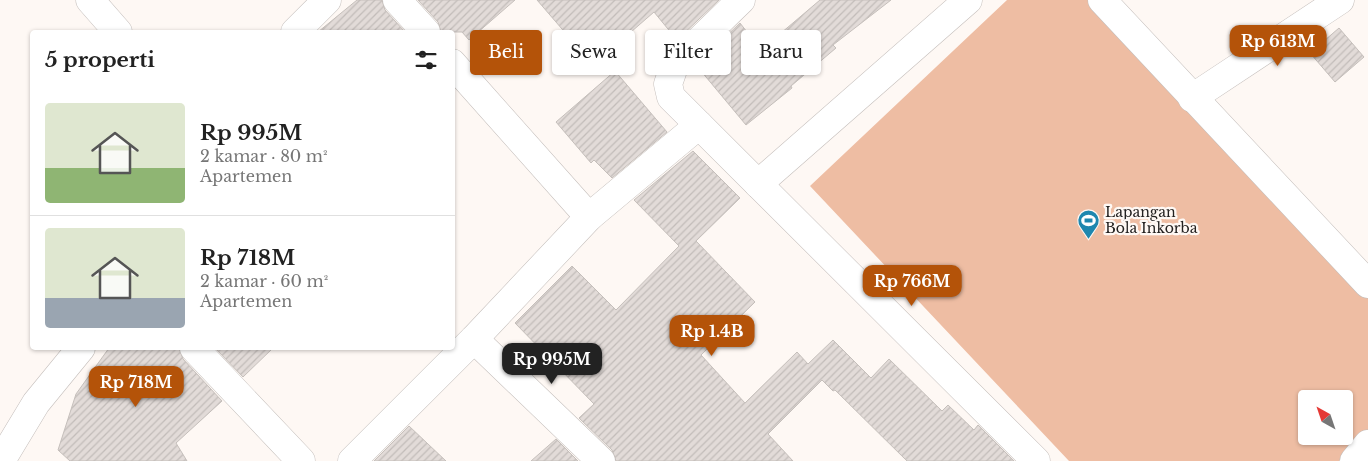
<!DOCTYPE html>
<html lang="id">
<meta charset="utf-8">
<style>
body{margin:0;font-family:"Libre Baskerville",serif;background:#f6f6f6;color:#222;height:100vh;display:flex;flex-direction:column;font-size:19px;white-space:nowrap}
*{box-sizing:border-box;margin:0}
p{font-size:16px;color:#767676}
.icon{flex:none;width:28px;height:28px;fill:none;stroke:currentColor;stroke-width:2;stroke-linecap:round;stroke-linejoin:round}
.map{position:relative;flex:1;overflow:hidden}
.panel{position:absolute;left:30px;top:30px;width:425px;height:320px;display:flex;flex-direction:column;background:#fff;border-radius:5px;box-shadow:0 1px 4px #0004}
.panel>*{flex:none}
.top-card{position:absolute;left:470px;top:30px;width:475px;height:45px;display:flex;gap:10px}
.needle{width:32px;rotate:320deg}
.controls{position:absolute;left:1298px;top:390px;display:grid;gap:10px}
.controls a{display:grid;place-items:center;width:55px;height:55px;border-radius:5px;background:#fff;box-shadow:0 1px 4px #0004;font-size:25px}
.price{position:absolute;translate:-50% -42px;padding:0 11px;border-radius:10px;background:#b45309;color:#fff;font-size:16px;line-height:32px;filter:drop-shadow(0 1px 2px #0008)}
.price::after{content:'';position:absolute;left:50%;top:30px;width:15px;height:11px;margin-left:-8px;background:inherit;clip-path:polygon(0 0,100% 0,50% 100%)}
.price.active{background:#222;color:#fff}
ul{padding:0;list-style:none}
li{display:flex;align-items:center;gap:15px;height:125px;padding:0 15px}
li+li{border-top:1px solid #e0e0e0}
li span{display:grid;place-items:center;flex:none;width:140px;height:100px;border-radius:5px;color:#555}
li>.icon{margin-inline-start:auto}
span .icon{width:60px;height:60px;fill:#fffc;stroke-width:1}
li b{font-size:21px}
h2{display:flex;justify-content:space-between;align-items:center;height:60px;padding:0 15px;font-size:21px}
.pill{padding:0 18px;border-radius:5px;background:#fff;box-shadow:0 1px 4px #0004;font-size:18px;line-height:45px}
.pill.active{background:#b45309;color:#fff}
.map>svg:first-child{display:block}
.pitch{fill:#eebda3;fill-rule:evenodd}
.building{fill:url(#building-hatch);stroke:#c5bfbb}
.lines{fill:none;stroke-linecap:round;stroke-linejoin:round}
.minor-casing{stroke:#c4bebb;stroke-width:29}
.minor{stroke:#fff;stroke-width:28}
.labels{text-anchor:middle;stroke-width:4.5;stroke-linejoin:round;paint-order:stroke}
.poi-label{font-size:14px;fill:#232120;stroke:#fef8f4;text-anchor:start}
</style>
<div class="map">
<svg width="1368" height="461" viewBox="0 0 1368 461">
<defs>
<pattern id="building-hatch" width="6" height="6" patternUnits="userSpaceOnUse" patternTransform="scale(1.25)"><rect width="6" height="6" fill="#e2dbd8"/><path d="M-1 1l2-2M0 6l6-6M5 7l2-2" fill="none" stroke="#c2bcb9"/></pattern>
</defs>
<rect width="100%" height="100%" fill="#fef8f4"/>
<path class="pitch" d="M 1007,0 L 1091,0 L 1368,292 L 1368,434 L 1339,461 L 1069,461 L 810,186 ZM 1306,399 L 1344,399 L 1344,436 L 1306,436 Z"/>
<g class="building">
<path d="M 357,0 L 382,0 L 385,10 L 405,32 L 318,32 Z"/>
<path d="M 418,0 L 515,0 L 469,40 L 462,32 L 441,32 L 438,22 Z"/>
<path d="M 537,0 L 719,0 L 677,40 L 654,12 L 593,65 Z"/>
<path d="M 820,0 L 891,0 L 833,45 L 836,48 L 791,86 L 792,88 L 746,125 L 696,65 L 740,23 L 761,50 Z"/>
<path d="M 1339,28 L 1364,57 L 1335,82 L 1310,53 Z"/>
<path d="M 615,71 L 667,132 L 612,178 L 594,160 L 591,163 L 556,122 Z"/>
<path d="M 693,151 L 740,198 L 696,241 L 755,302 L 701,355 L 745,403 L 797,352 L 808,364 L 833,340 L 871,378 L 889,359 L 942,411 L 948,405 L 974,430 L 978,425 L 1014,461 L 907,461 L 835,390 L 833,391 L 822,380 L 768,434 L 793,461 L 616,461 L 612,450 L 579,418 L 594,404 L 515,323 L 572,266 L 616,310 L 679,246 L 634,200 Z"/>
<path d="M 109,348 L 179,348 L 183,359 L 222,401 L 176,443 L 187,461 L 70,461 L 58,450 L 76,394 Z"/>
<path d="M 215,348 L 273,348 L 243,377 Z"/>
<path d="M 409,426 L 446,461 L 374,461 Z"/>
<path d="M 556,439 L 578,461 L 531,461 Z"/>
</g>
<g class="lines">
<defs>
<g id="minor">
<path d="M 90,0 L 118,32"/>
<path d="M 397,0 L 426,32"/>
<path d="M 741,0 L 675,64 L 668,84 L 671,97 L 1036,461"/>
<path d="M 1102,0 L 1368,284"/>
<path d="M 295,32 L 327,0"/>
<path d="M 452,63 L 589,217"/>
<path d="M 1192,98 L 1340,0"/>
<path d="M 758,184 L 968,0"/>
<path d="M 474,339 L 601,461"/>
<path d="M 194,348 L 301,461"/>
<path d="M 1,461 L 36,403 L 81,348"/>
<path d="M 352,461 L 474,339 L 589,217 L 699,125"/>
<path d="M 1354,461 L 1368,444"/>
</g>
</defs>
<use href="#minor" class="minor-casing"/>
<use href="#minor" class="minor"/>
</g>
<defs>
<symbol id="stadium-pin" viewBox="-11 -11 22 30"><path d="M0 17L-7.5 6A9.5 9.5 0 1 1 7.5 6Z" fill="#1e87af" stroke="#fef8f4"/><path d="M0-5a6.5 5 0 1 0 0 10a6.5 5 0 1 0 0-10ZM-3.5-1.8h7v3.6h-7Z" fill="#fff"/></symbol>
</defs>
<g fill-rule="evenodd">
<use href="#stadium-pin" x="1076" y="208" width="25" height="34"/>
</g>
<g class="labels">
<g class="poi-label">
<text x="1105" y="217">Lapangan<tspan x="1105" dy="16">Bola Inkorba</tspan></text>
</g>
</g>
</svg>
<div class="controls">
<a><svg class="needle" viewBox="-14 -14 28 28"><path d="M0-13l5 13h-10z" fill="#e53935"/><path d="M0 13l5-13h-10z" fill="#767676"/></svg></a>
</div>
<b class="price" style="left:1278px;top:67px">Rp 613M</b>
<b class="price" style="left:912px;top:307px">Rp 766M</b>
<b class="price" style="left:712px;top:357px">Rp 1.4B</b>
<b class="price active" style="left:552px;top:385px">Rp 995M</b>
<b class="price" style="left:136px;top:408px">Rp 718M</b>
<div class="top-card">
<a class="pill active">Beli</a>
<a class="pill">Sewa</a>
<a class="pill">Filter</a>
<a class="pill">Baru</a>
</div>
<section class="panel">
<h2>5 properti<svg class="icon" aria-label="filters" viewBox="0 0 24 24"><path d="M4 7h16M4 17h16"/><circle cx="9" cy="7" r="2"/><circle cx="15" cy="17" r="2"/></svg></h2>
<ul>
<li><span style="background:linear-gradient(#dfe7d0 65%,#8fb573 0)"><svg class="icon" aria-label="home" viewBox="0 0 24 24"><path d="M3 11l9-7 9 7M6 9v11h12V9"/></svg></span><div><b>Rp 995M</b><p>2 kamar · 80 m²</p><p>Apartemen</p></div></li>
<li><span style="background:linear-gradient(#dfe7d0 70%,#9aa5b1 0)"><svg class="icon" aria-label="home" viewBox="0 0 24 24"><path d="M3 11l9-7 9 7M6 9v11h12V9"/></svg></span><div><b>Rp 718M</b><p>2 kamar · 60 m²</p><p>Apartemen</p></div></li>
</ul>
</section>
</div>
